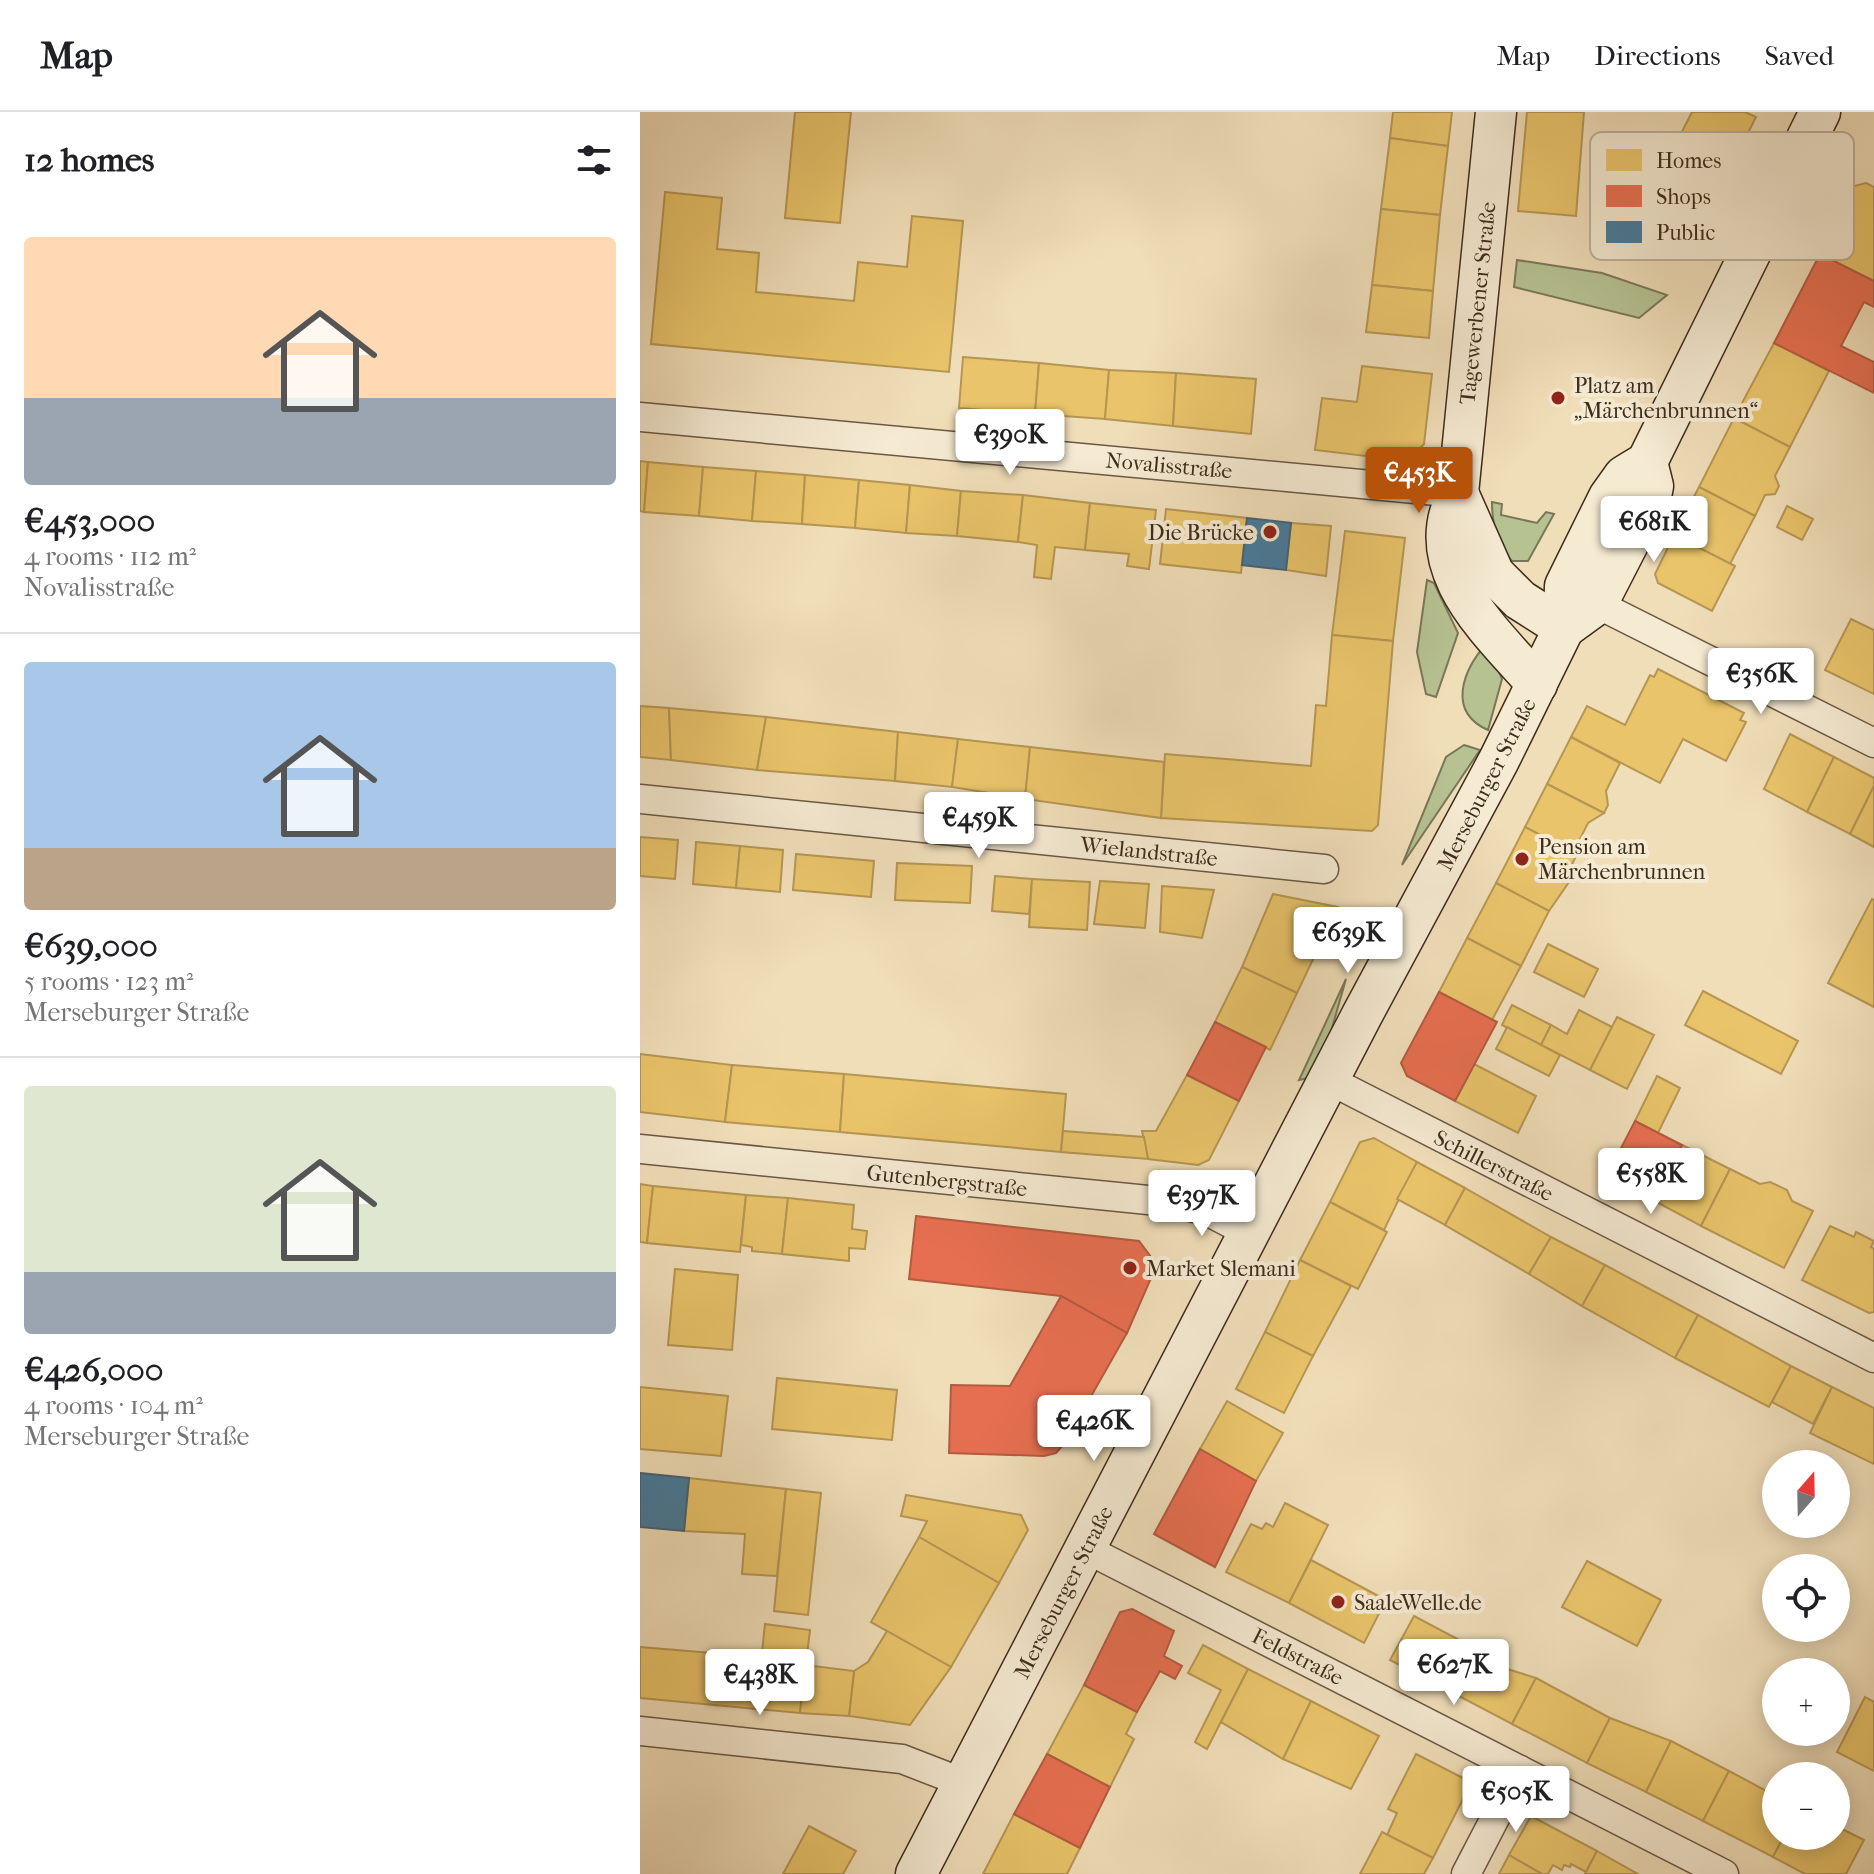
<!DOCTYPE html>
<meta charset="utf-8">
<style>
body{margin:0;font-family:"IM FELL French Canon",serif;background:#f6f6f6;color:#202124;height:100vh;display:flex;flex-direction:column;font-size:30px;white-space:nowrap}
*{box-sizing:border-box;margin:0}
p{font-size:26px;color:#757577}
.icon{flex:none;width:44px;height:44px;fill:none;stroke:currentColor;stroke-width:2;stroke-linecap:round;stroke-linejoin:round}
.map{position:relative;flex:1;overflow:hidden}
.drawer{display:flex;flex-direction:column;background:#fff;width:640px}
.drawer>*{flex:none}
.needle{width:52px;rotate:20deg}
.buttons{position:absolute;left:1122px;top:1338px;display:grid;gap:16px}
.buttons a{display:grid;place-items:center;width:88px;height:88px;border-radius:50%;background:#fff;box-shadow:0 4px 20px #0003;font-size:40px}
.price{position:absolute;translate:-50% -68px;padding:0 18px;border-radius:8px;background:#fff;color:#222;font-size:26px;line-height:52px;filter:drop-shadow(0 2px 4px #0008)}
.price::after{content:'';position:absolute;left:50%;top:48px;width:24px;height:18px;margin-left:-12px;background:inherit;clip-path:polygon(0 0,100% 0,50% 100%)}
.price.active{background:#b45309;color:#fff}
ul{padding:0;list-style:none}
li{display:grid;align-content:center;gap:16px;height:424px;padding:0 24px}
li+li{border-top:2px solid #e0e0e0}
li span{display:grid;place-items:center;height:248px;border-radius:8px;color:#555}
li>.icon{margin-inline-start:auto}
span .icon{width:144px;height:144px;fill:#fffc;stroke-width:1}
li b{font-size:34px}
h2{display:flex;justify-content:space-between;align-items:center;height:96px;padding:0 24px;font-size:34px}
header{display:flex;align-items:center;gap:48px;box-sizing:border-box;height:112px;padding:0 40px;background:#fff;border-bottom:2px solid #e0e0e0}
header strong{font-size:38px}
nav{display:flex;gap:44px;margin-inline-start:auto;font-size:28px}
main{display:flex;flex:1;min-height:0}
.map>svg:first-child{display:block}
.green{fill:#b6c292;stroke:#7a7758;stroke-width:2}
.homes{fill:#e9c46a;stroke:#b69653;stroke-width:2}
.shops{fill:#e76f51;stroke:#b45b41;stroke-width:2}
.public{fill:#457b9d;stroke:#436377;stroke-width:2}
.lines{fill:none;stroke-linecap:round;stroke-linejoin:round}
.street-casing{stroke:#6a5844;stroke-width:31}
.secondary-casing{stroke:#3e2c1d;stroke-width:43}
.street{stroke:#f5ead2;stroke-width:28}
.secondary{stroke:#f5ead2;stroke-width:40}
.poi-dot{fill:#8f2418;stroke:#f5ead2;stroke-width:3}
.labels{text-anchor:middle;stroke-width:8;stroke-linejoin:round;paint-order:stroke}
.street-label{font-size:22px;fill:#3e2c1d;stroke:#f5ead2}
.poi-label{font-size:22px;fill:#3e2c1d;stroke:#f5ead2;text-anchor:start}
.key{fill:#f5ead2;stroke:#beb19c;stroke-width:2}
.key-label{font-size:22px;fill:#3e2c1d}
</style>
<header>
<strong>Map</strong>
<nav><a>Map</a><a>Directions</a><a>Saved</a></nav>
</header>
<main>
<section class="drawer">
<h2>12 homes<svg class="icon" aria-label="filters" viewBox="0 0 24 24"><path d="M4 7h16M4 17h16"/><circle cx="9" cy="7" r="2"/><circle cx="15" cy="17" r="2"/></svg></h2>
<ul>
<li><span style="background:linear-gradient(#ffd9b3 65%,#9aa5b1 0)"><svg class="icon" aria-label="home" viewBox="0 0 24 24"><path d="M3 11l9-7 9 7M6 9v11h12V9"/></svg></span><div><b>€453,000</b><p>4 rooms · 112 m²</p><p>Novalisstraße</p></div></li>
<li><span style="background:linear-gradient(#a9c7e8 75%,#b9a48a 0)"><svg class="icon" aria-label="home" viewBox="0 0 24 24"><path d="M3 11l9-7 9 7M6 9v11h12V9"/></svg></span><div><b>€639,000</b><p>5 rooms · 123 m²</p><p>Merseburger Straße</p></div></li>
<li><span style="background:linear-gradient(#dfe7d0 75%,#9aa5b1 0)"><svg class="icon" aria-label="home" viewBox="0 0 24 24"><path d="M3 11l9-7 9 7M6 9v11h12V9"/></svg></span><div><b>€426,000</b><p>4 rooms · 104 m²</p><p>Merseburger Straße</p></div></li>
</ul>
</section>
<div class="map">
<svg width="1234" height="1762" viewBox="0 0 1234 1762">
<rect width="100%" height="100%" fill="#f0deb9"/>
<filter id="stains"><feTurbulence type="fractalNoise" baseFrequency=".0025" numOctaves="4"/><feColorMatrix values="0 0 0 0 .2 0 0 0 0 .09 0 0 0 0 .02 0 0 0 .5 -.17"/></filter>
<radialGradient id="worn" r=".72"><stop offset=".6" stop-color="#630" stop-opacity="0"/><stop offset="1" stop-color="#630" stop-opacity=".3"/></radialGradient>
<g class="green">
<path d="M 877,148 L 962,161 L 1027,183 L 999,206 L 874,175 Z"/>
<path d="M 852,390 L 862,392 L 861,403 L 897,411 L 906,400 L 914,402 L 888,449 L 872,449 C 857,433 852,411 852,390 Z"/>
<path d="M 787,468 L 794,471 L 818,521 L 796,585 L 786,582 L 777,540 Z"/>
<path d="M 847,531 L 862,567 L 848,618 C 807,600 822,559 847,531 Z"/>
<path d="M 824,633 L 840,638 L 762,753 L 806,645 Z"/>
<path d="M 706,867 L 688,930 L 673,965 L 659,968 Z"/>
</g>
<g class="homes">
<path d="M 155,0 L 211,0 L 200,111 L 145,106 Z"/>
<path d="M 753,0 L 812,0 L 808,34 L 750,26 Z"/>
<path d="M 887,0 L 944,0 L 936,104 L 878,99 Z"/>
<path d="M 1052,0 L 1105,0 L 1116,5 L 1081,75 L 1028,47 Z"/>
<path d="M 750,26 L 808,34 L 800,103 L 741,97 Z"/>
<path d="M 1226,71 L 1234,75 L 1234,169 L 1180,142 L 1214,74 Z"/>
<path d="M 25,80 L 82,86 L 77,137 L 119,141 L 116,180 L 214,189 L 218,150 L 267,155 L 272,104 L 323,109 L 309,260 L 11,232 Z"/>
<path d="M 741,97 L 800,103 L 793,179 L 732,173 Z"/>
<path d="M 732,173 L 793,179 L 789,226 L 726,220 Z"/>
<path d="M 1134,231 L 1189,259 L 1150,335 L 1094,306 Z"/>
<path d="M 323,245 L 399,251 L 395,302 L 319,296 Z"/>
<path d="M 399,251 L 469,258 L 465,307 L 395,302 Z"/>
<path d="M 722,254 L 792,262 L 784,332 L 768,349 L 675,338 L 682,286 L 717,290 Z"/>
<path d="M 469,258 L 536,261 L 533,314 L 465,307 Z"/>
<path d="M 536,261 L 616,267 L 611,322 L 533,314 Z"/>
<path d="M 1094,306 L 1150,335 L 1135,364 L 1139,374 L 1135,382 L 1125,383 L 1115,404 L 1059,375 Z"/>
<path d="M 0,349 L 8,350 L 4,400 L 0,399 Z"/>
<path d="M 8,350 L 63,355 L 59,404 L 4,400 Z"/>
<path d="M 63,355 L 116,359 L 112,409 L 59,404 Z"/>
<path d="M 116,359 L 165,363 L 162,412 L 112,409 Z"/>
<path d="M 165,363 L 219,368 L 215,416 L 162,412 Z"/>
<path d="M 219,368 L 270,373 L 266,421 L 215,416 Z"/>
<path d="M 270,373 L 321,379 L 317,424 L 266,421 Z"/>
<path d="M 1059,375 L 1115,404 L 1090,452 L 1034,423 Z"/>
<path d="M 321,379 L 383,383 L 378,430 L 317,424 Z"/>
<path d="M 383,383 L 450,391 L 445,438 L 415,435 L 411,467 L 394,465 L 397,433 L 378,430 Z"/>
<path d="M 450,391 L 516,398 L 509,457 L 487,454 L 489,442 L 445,438 Z"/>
<path d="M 1147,394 L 1173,407 L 1162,428 L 1137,415 Z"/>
<path d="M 526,397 L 607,406 L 601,461 L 520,452 Z"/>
<path d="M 651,411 L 691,414 L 686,464 L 646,458 Z"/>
<path d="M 705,419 L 765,426 L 753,529 L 692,523 Z"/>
<path d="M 1034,423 L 1095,454 L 1072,499 L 1018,471 L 1015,462 Z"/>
<path d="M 1211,507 L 1234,518 L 1234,582 L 1185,558 Z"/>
<path d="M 692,523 L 753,529 L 738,713 L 732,719 L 521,706 L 525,642 L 671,654 L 676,593 L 686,594 Z"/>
<path d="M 1018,557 L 1104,601 L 1100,608 L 1106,610 L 1086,649 L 1043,627 L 1020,671 L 931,625 L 947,594 L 985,613 L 1010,563 L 1014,565 Z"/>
<path d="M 0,594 L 29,596 L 31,648 L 0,645 Z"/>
<path d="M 29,596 L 126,605 L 117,658 L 31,648 Z"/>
<path d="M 126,605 L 258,620 L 255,669 L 117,658 Z"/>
<path d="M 258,620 L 318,627 L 312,675 L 255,669 Z"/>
<path d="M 1150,622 L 1194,645 L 1167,700 L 1124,677 Z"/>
<path d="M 931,625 L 980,651 L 966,679 L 968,693 L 964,701 L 907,672 Z"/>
<path d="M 318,627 L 390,635 L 385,687 L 312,675 Z"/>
<path d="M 390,635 L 524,650 L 521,706 L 385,687 Z"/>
<path d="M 1194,645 L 1234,666 L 1234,674 L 1210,722 L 1167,700 Z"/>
<path d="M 907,672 L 964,701 L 948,711 L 933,741 L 885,715 Z"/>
<path d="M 1234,674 L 1234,735 L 1210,722 Z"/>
<path d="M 885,715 L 937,742 L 927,763 L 929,770 L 909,799 L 856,771 Z"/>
<path d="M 0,725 L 38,728 L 35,767 L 0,764 Z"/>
<path d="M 56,730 L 100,734 L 96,776 L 53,772 Z"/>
<path d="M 100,734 L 143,738 L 140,780 L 96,776 Z"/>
<path d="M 156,742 L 234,749 L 231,785 L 153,778 Z"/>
<path d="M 257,751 L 332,754 L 330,791 L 255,788 Z"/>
<path d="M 355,764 L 392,767 L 389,802 L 352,799 Z"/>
<path d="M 392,767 L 450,770 L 447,818 L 389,815 Z"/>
<path d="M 460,769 L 509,772 L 505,816 L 454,812 Z"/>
<path d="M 856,771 L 909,799 L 881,854 L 827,826 Z"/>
<path d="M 522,774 L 574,778 L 562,826 L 520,820 Z"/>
<path d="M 633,782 L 698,795 L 657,881 L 602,855 Z"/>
<path d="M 1232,787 L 1234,788 L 1234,895 L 1188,871 Z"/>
<path d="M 827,826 L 881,854 L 852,908 L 799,880 Z"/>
<path d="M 908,832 L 958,857 L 944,885 L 894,860 Z"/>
<path d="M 602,855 L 657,881 L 630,938 L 575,910 Z"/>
<path d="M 1063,879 L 1158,929 L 1141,962 L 1045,913 Z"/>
<path d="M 872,893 L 911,913 L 901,933 L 862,913 Z"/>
<path d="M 939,898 L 972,915 L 950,958 L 901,933 L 911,913 L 927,922 Z"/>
<path d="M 977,905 L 1014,923 L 987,977 L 950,958 Z"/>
<path d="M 867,915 L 920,943 L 909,964 L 856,937 Z"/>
<path d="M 0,942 L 92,953 L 85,1010 L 0,1000 Z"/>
<path d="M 834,952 L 896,984 L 878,1021 L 815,989 Z"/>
<path d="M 92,953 L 204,962 L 200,1020 L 85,1010 Z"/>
<path d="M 204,962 L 426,982 L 421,1040 L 200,1020 Z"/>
<path d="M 547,963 L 599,989 L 569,1048 L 558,1053 L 508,1047 L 502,1019 L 516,1019 Z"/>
<path d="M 1017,964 L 1040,976 L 1018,1021 L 995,1009 Z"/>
<path d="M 423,1019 L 504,1025 L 508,1047 L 421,1040 Z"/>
<path d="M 734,1026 L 777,1050 L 744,1118 L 690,1090 L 720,1030 Z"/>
<path d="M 1042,1033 L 1090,1057 L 1061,1114 L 1013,1088 Z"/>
<path d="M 777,1050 L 825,1076 L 805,1113 L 757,1087 Z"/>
<path d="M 1090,1057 L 1120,1072 L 1130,1070 L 1147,1078 L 1152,1089 L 1173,1099 L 1144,1156 L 1061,1114 Z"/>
<path d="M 0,1072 L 13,1074 L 7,1131 L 0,1130 Z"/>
<path d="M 13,1074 L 106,1083 L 100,1140 L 7,1131 Z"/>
<path d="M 825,1076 L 911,1125 L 889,1162 L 805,1113 Z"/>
<path d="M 106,1083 L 148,1086 L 142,1142 L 112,1139 L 112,1135 L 101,1133 Z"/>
<path d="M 148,1086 L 214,1093 L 212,1117 L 227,1119 L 225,1137 L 209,1136 L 209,1149 L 142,1142 Z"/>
<path d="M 690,1090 L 747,1120 L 718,1177 L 660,1148 Z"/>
<path d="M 1190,1114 L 1214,1125 L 1216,1120 L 1234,1129 L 1231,1135 L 1234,1137 L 1234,1200 L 1229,1201 L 1162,1168 Z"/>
<path d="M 911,1125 L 965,1153 L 942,1194 L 889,1162 Z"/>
<path d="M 660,1148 L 711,1174 L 673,1244 L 625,1220 Z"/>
<path d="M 965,1153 L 1058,1203 L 1035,1246 L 942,1194 Z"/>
<path d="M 35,1157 L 98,1163 L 92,1238 L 28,1233 Z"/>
<path d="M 1058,1203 L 1151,1254 L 1129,1295 L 1035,1246 Z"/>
<path d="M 625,1220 L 673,1244 L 644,1301 L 596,1277 Z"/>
<path d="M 1151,1254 L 1192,1275 L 1173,1312 L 1132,1290 Z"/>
<path d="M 137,1266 L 257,1278 L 252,1328 L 132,1317 Z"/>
<path d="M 0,1275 L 88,1284 L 81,1344 L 0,1337 Z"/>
<path d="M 1192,1275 L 1234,1296 L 1234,1352 L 1170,1321 Z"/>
<path d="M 587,1289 L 643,1321 L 616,1369 L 560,1337 Z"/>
<path d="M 49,1366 L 146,1377 L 137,1464 L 102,1462 L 105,1422 L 44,1419 Z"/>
<path d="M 146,1377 L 181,1381 L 168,1503 L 134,1499 Z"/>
<path d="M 266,1383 L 381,1403 L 388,1418 L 359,1471 L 279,1425 L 287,1409 L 261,1404 Z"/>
<path d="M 645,1391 L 688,1413 L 649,1491 L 586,1460 L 611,1412 L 622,1417 L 626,1411 L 633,1415 Z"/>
<path d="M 279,1425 L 359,1471 L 311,1555 L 231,1510 Z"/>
<path d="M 671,1448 L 746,1488 L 724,1531 L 649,1491 Z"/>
<path d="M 947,1449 L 1021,1488 L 997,1534 L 922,1495 Z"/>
<path d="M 774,1504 L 840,1539 L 817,1583 L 750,1548 Z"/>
<path d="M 125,1512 L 170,1518 L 160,1601 L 116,1597 Z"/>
<path d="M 247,1519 L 311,1555 L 270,1613 L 209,1604 L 214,1559 L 228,1550 Z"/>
<path d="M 563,1533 L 608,1557 L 567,1637 L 555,1630 L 581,1578 L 548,1561 Z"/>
<path d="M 0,1535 L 120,1545 L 116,1597 L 0,1586 Z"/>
<path d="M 836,1547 L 896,1566 L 872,1612 L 817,1583 Z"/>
<path d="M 165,1553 L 214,1559 L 209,1604 L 160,1601 Z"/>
<path d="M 608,1557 L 671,1589 L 643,1647 L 581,1610 Z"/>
<path d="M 896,1566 L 970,1606 L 947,1651 L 872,1612 Z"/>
<path d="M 444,1573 L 497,1600 L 486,1622 L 494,1627 L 470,1675 L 407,1642 Z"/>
<path d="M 1225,1585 L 1234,1590 L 1234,1659 L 1197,1640 Z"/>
<path d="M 671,1589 L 739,1624 L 711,1677 L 643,1647 Z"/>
<path d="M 970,1606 L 1031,1629 L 1006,1680 L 947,1651 Z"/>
<path d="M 1031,1629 L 1089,1659 L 1063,1709 L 1006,1680 Z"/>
<path d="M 776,1642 L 823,1666 L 826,1681 L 793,1746 L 747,1723 L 757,1701 L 748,1697 Z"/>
<path d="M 1089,1659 L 1136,1684 L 1136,1724 L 1144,1724 L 1133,1745 L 1063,1709 Z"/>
<path d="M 374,1702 L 440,1736 L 427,1762 L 343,1762 Z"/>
<path d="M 891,1704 L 957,1739 L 946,1760 L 931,1752 L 930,1755 L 924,1753 L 922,1758 L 913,1753 L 908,1762 L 902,1762 L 869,1743 Z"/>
<path d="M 169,1714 L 216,1739 L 203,1762 L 143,1762 Z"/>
<path d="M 1196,1714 L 1224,1728 L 1206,1762 L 1165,1762 L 1133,1745 L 1144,1724 L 1196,1724 Z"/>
<path d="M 742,1720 L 793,1746 L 784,1762 L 720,1762 Z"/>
<path d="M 957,1739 L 998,1762 L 945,1762 Z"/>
<path d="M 869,1743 L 902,1762 L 859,1762 Z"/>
</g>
<g class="shops">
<path d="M 1180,142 L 1234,169 L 1234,195 L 1224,190 L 1201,234 L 1234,250 L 1234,281 L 1134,231 Z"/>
<path d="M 799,880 L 857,910 L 815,989 L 767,964 L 761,951 Z"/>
<path d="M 575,910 L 626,935 L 599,989 L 547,963 Z"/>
<path d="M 995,1009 L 1042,1033 L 1013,1088 L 966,1065 Z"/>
<path d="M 276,1104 L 499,1129 L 514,1149 L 515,1157 L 487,1221 L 421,1184 L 269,1167 Z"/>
<path d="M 421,1184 L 487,1221 L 424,1332 L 416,1341 L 404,1344 L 309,1341 L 311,1273 L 370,1274 Z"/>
<path d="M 560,1337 L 616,1369 L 575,1455 L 514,1422 Z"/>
<path d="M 492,1497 L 534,1519 L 524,1544 L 542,1554 L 535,1567 L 520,1559 L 497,1600 L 444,1573 L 480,1500 Z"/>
<path d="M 407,1642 L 470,1675 L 440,1736 L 374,1702 Z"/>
</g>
<g class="public">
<path d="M 607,406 L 651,411 L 646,458 L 602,453 Z"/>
<path d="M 0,1361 L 49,1366 L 44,1419 L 0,1415 Z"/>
</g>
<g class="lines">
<defs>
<g id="street">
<path d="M 0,305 L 818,381"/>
<path d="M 957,492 L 1234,631"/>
<path d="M 0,687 L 684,757"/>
<path d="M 689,968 L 1234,1246"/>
<path d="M 0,1037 L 528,1090 L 567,1099 L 609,1121"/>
<path d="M 446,1437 L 1084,1762"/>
<path d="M 0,1619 L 262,1647 L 324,1671"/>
<path d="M 826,1762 L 880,1658"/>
</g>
<g id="secondary">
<path d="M 856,0 L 818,381 C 778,457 852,520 897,572"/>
<path d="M 818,381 L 854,462 L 880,488 L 924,516"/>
<path d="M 924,516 L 957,492 L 1010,389 L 1013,374 L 1007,350"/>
<path d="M 276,1762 L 722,903 L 859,648 L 924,516 L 925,474 L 969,385 L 984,364 L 1007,350 L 1180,0"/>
</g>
</defs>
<use href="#street" class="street-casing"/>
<use href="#secondary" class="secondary-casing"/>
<use href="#street" class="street"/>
<use href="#secondary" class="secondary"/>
</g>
<g class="poi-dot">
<circle cx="918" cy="286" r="8"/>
<circle cx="630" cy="420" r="8"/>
<circle cx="882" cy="747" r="8"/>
<circle cx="490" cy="1156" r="8"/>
<circle cx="698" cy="1490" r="8"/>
</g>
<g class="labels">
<g class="street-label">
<text transform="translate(837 191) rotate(-84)" y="8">Tagewerbener Straße</text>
<text transform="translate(529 353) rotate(5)" y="8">Novalisstraße</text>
<text transform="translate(846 672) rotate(-63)" y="8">Merseburger Straße</text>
<text transform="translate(509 739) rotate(6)" y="8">Wielandstraße</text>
<text transform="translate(854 1053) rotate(27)" y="8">Schillerstraße</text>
<text transform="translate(307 1068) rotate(6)" y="8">Gutenbergstraße</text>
<text transform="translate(423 1480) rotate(-63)" y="8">Merseburger Straße</text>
<text transform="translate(658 1544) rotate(27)" y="8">Feldstraße</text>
</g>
<g class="poi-label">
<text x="934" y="281">Platz am<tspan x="934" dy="25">„Märchenbrunnen“</tspan></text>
<text x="614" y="428" text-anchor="end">Die Brücke</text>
<text x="898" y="742">Pension am<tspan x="898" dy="25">Märchenbrunnen</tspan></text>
<text x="506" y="1164">Market Slemani</text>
<text x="714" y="1498">SaaleWelle.de</text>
</g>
</g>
<rect x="950" y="20" width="264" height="128" rx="12" class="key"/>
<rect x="966" y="37" width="36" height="22" fill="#e9c46a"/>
<rect x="966" y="73" width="36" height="22" fill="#e76f51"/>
<rect x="966" y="109" width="36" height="22" fill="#457b9d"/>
<g class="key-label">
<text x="1016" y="56">Homes</text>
<text x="1016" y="92">Shops</text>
<text x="1016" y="128">Public</text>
</g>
<rect width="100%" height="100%" filter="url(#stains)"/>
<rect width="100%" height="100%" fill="url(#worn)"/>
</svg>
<div class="buttons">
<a><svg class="needle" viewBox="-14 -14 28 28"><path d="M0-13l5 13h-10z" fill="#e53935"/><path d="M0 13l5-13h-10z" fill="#757577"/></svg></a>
<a><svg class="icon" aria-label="locate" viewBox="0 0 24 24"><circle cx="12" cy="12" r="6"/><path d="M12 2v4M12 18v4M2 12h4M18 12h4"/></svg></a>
<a>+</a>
<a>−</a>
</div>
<b class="price" style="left:370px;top:365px">€390K</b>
<b class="price active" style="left:779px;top:403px">€453K</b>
<b class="price" style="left:1014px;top:452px">€681K</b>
<b class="price" style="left:1121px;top:604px">€356K</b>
<b class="price" style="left:339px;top:748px">€459K</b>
<b class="price" style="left:708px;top:863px">€639K</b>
<b class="price" style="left:1011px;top:1104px">€558K</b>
<b class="price" style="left:562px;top:1126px">€397K</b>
<b class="price" style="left:454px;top:1351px">€426K</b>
<b class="price" style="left:814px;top:1595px">€627K</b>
<b class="price" style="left:120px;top:1605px">€438K</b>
<b class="price" style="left:876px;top:1722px">€505K</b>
</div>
</main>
